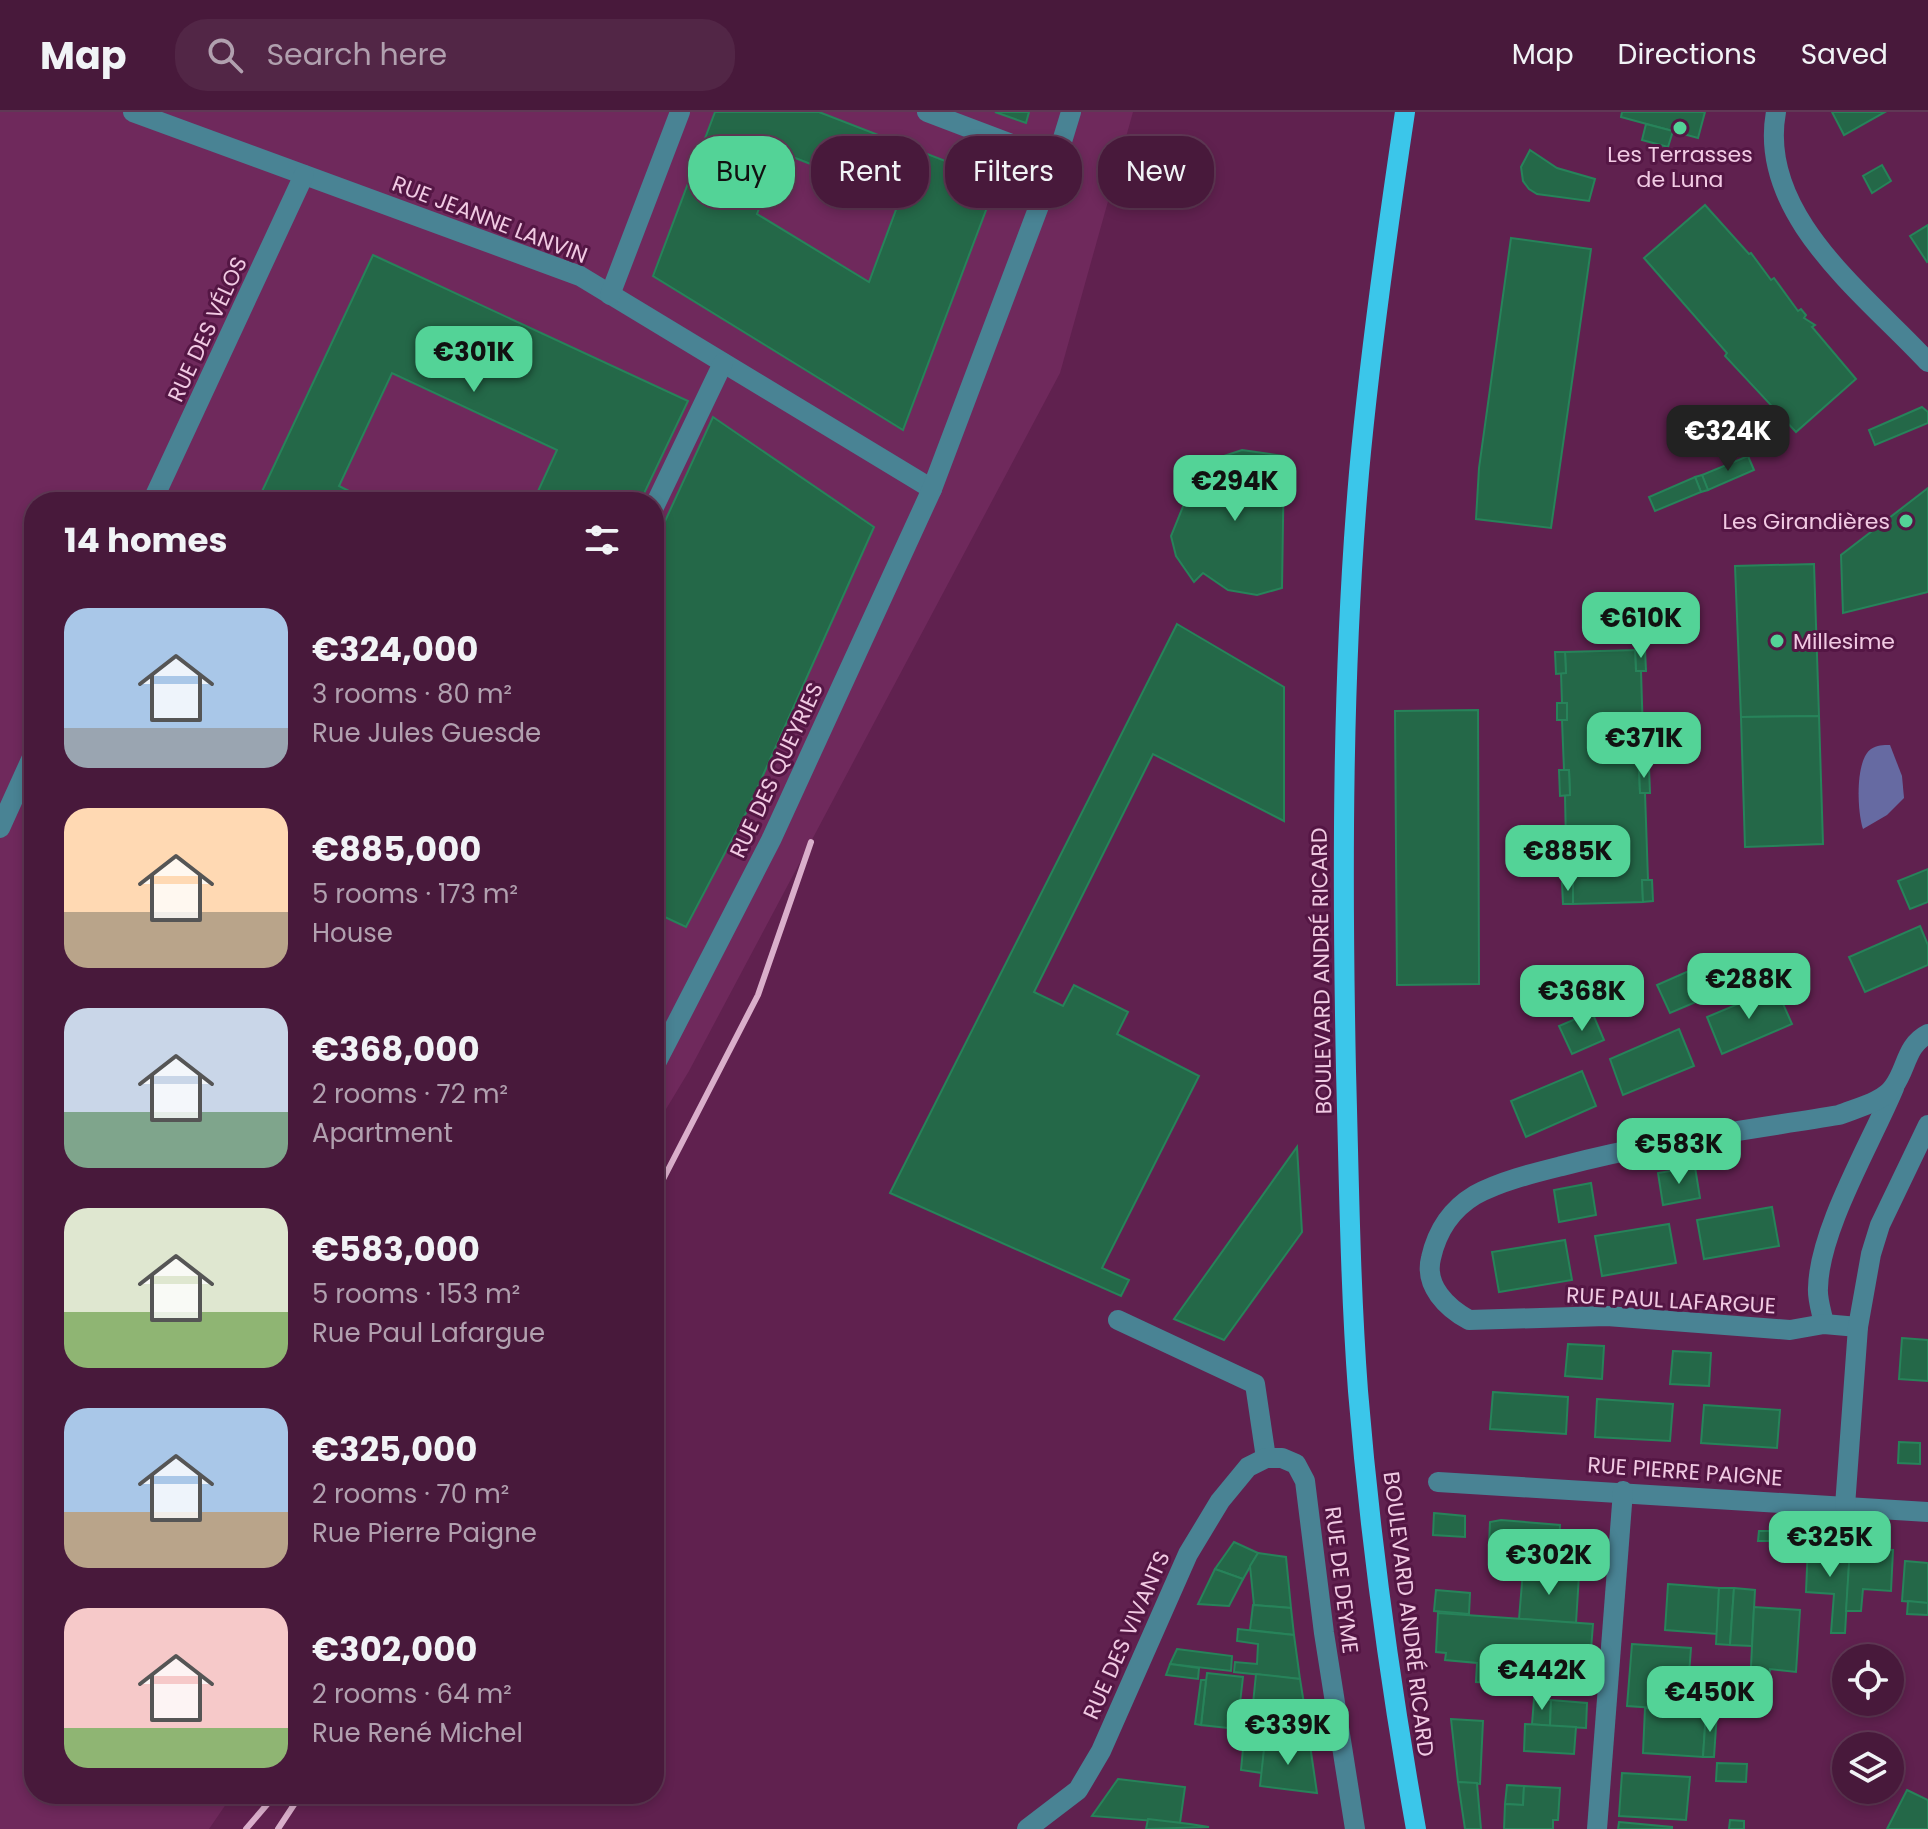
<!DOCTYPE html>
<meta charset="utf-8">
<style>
body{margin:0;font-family:Poppins,sans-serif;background:#522646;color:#f1f3f6;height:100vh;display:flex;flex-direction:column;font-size:30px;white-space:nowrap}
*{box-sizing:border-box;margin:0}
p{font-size:26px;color:#b1a0af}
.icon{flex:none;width:44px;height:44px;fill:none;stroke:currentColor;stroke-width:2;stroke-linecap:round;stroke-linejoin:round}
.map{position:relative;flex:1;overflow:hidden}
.details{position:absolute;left:24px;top:380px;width:640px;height:1312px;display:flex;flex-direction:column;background:#48193b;border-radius:32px;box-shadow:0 4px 12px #0003,0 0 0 2px #603855}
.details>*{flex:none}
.guide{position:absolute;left:688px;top:24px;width:760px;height:72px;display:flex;gap:16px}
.fabs{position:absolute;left:1832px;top:1532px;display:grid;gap:16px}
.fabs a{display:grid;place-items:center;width:72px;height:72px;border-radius:50%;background:#48193b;box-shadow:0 4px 12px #0003,0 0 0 2px #603855;font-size:40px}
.price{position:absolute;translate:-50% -68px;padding:0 18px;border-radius:16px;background:#53d397;color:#111;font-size:26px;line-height:52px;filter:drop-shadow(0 2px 4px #0008)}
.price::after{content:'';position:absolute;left:50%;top:48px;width:24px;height:18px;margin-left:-12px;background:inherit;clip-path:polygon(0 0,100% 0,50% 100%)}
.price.selected{background:#222;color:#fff}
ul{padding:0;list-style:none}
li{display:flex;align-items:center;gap:24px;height:200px;padding:0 40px}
li span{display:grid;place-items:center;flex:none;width:224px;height:160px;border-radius:24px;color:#555}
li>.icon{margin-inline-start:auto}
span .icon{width:96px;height:96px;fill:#fffc;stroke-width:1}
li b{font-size:34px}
h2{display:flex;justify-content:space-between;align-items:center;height:96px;padding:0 40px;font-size:34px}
.tag{padding:0 28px;border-radius:32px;background:#48193b;box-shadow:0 4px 12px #0003,0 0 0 2px #603855;font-size:28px;line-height:72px}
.tag.selected{background:#53d397;color:#111}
header{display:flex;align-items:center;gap:48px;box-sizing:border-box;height:112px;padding:0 40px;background:#48193b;border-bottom:2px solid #603855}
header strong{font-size:38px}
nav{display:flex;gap:44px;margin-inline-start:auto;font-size:28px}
.search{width:560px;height:72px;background:#522646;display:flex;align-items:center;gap:20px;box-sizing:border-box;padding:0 28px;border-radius:32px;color:#b1a0af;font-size:30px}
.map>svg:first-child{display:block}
.built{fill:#6f295c}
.water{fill:#666aa2}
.building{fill:#246848;stroke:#27835a;stroke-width:2;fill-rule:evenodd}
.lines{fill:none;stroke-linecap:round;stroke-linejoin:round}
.minor{stroke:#498394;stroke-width:20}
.major{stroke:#3bc6ea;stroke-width:20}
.rail{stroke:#daafcb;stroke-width:6}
.poi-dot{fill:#53d397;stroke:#541644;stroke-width:3}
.labels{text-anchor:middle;stroke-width:6;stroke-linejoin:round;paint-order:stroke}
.poi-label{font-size:22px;fill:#f1cae3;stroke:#541644}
.street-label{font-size:22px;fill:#f1cae3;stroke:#541644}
</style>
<header>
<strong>Map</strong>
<div class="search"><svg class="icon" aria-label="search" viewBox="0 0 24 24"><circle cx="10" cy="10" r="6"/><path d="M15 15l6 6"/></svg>Search here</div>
<nav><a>Map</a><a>Directions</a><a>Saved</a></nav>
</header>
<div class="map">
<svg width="1928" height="1717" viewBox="0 0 1928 1717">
<rect width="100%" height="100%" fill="#60214f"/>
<path class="built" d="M 0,0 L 1133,0 L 1060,261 L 689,959 L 654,1017 L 654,390 L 34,390 L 34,1682 L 233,1682 L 209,1717 L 0,1717 Z"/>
<path class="water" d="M 1890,633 L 1902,664 L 1904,686 L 1887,703 L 1863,717 C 1857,699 1855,648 1871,637 C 1877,633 1883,633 1890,633 Z"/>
<g class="building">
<path d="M 715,0 L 819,0 L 997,69 L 903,318 L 653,164 ZM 780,40 L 900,87 L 869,170 L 757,102 Z"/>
<path d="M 995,0 L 1029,0 L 1026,11 Z"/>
<path d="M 1622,0 L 1705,0 L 1698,26 L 1621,5 Z"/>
<path d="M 1832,0 L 1885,0 L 1844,23 Z"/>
<path d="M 1646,12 L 1673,19 L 1668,35 L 1642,28 Z"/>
<path d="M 1530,38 L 1557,56 L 1595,67 L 1589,89 L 1537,82 L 1529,77 L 1523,69 L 1521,55 Z"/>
<path d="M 1882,53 L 1891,69 L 1872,81 L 1863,64 Z"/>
<path d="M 1705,93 L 1749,142 L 1751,141 L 1771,168 L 1774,166 L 1798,199 L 1801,197 L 1806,203 L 1804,206 L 1815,213 L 1812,215 L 1856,267 L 1796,320 L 1725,244 L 1727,241 L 1644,146 Z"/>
<path d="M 1928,113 L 1928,149 L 1927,150 L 1910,124 Z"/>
<path d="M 1511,126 L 1591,137 L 1551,416 L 1476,407 L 1479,356 Z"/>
<path d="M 373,143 L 688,289 L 640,390 L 533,390 L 557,338 L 392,261 L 339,374 L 365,387 L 364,390 L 257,390 Z"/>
<path d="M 1922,295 L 1928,300 L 1928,311 L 1875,333 L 1869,318 Z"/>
<path d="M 713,305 L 874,415 L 747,699 L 686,815 L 654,800 L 654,433 Z"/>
<path d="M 1242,338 L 1284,344 L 1282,476 L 1257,483 L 1228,478 L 1203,461 L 1194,470 L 1176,444 L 1171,424 L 1195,365 L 1221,345 Z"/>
<path d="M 1748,344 L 1754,358 L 1708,378 L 1702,363 Z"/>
<path d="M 1702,363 L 1708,378 L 1701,380 L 1695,365 Z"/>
<path d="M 1695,365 L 1701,380 L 1655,399 L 1649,385 Z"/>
<path d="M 1928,376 L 1928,480 L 1843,501 L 1841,443 Z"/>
<path d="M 1814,452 L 1819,604 L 1741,605 L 1735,454 Z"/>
<path d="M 1177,512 L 1284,575 L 1284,709 L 1153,642 L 1034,880 L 1063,894 L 1074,873 L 1128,900 L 1117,922 L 1199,964 L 1102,1156 L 1129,1168 L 1121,1184 L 890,1081 Z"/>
<path d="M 1645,537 L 1646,559 L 1636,559 L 1635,538 Z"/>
<path d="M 1635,538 L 1636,559 L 1641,559 L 1644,655 L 1639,655 L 1640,681 L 1645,681 L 1648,768 L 1642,768 L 1643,790 L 1573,792 L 1567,751 L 1572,750 L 1572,733 L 1566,733 L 1565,683 L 1570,683 L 1569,658 L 1564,658 L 1562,608 L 1567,608 L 1567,591 L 1562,591 L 1561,561 L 1566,561 L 1565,540 Z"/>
<path d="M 1555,540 L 1565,540 L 1566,561 L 1556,562 Z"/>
<rect x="1557" y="591" width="10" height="17"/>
<path d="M 1478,598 L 1479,872 L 1397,873 L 1395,599 Z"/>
<path d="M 1819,604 L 1823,732 L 1745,735 L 1741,605 Z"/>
<path d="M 1639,655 L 1649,655 L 1650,681 L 1640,681 Z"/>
<path d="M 1559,658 L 1569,658 L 1570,683 L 1560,684 Z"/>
<path d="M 1572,733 L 1572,750 L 1562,751 L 1561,734 Z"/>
<path d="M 1928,757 L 1928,790 L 1910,797 L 1898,769 Z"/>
<path d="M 1642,768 L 1652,768 L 1653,789 L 1643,790 Z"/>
<path d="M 1562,771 L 1573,771 L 1573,792 L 1563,792 Z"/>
<path d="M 1920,814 L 1928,833 L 1928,853 L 1865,880 L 1849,845 Z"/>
<path d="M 1691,858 L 1703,887 L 1670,901 L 1657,873 Z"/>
<path d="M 1776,876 L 1792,912 L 1722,942 L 1707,905 Z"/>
<path d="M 1592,900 L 1604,928 L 1572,942 L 1559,914 Z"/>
<path d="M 1679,917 L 1694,954 L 1623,983 L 1610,947 Z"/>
<path d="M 1582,959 L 1596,994 L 1526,1025 L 1511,989 Z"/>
<path d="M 1297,1035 L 1302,1120 L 1224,1228 L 1174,1207 Z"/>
<path d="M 1695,1055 L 1700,1086 L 1663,1093 L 1658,1061 Z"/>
<path d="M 1591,1071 L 1596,1103 L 1559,1110 L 1554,1078 Z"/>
<path d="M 1772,1095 L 1779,1134 L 1704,1147 L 1697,1108 Z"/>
<path d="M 1669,1112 L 1676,1151 L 1602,1164 L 1595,1124 Z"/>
<path d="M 1565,1128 L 1572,1168 L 1499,1180 L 1492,1140 Z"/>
<path d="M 1902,1226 L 1928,1228 L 1928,1269 L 1899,1267 Z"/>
<path d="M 1568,1232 L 1604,1234 L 1602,1267 L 1565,1264 Z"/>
<path d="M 1673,1239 L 1711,1241 L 1709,1274 L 1670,1272 Z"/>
<path d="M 1493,1280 L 1568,1285 L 1566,1322 L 1490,1317 Z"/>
<path d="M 1597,1287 L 1673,1292 L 1670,1329 L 1595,1325 Z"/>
<path d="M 1704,1293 L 1780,1298 L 1777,1336 L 1701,1331 Z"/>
<path d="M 1899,1330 L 1920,1331 L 1920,1352 L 1898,1351 Z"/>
<path d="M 1434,1401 L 1465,1404 L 1465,1425 L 1433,1423 Z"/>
<path d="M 1501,1408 L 1560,1413 L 1558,1458 L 1498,1454 L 1500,1433 L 1489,1432 L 1490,1410 Z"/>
<path d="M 1759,1419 L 1773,1419 L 1773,1429 L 1758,1429 Z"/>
<path d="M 1234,1430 L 1258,1441 L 1243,1467 L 1215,1457 Z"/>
<path d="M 1808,1433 L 1850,1436 L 1845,1521 L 1831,1521 L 1834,1482 L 1806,1480 Z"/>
<path d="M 1850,1436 L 1893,1438 L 1891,1479 L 1863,1477 L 1861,1499 L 1846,1499 Z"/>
<path d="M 1258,1441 L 1286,1445 L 1291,1496 L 1254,1493 L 1250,1454 Z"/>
<path d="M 1905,1449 L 1928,1451 L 1928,1491 L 1902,1489 Z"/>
<path d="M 1215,1457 L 1243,1467 L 1229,1494 L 1198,1492 Z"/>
<path d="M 1523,1459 L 1579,1463 L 1576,1511 L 1519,1507 Z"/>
<path d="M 1668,1472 L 1719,1476 L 1717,1522 L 1665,1518 Z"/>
<path d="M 1719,1476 L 1734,1476 L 1730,1533 L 1716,1532 Z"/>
<path d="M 1734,1476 L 1755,1478 L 1752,1534 L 1730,1533 Z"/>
<path d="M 1436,1478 L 1470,1481 L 1469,1502 L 1434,1499 Z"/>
<path d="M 1908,1489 L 1928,1491 L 1928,1503 L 1907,1502 Z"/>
<path d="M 1253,1493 L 1291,1496 L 1294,1523 L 1250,1518 Z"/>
<path d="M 1754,1495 L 1800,1498 L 1796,1560 L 1770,1557 L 1768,1575 L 1750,1574 Z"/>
<path d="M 1438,1501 L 1593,1512 L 1589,1563 L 1579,1562 L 1581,1547 L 1536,1543 L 1536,1554 L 1492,1552 L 1491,1571 L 1476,1570 L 1477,1551 L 1445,1548 L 1446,1541 L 1436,1540 Z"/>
<path d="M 1238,1517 L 1294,1523 L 1300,1567 L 1234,1560 L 1235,1550 L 1257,1552 L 1258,1532 L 1237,1529 Z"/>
<path d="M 1632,1532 L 1691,1536 L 1689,1562 L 1673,1561 L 1670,1597 L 1627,1594 Z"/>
<path d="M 1177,1537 L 1232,1544 L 1231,1559 L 1170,1552 Z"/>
<path d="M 1170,1552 L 1199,1556 L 1198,1567 L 1166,1563 Z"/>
<path d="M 1207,1561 L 1243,1565 L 1237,1617 L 1201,1613 Z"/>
<path d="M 1256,1562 L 1300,1567 L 1305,1598 L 1297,1597 L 1294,1626 L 1266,1622 L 1269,1594 L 1253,1592 Z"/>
<path d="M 1738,1567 L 1747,1568 L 1745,1602 L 1736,1601 Z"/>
<path d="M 1201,1568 L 1206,1568 L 1201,1613 L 1195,1612 Z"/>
<path d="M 1534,1587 L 1551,1588 L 1550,1614 L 1532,1612 Z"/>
<path d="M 1551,1588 L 1587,1591 L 1586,1616 L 1550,1614 Z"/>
<path d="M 1645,1596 L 1706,1600 L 1703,1645 L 1643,1641 Z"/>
<path d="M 1706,1600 L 1717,1600 L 1714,1645 L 1703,1645 Z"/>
<path d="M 1451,1607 L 1483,1609 L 1480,1672 L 1458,1670 Z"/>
<path d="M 1525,1612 L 1576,1615 L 1574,1642 L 1524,1639 Z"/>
<path d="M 1244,1626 L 1265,1628 L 1262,1661 L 1241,1658 Z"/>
<path d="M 1265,1628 L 1310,1633 L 1317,1681 L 1260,1674 Z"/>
<path d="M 1717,1651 L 1747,1652 L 1746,1670 L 1716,1669 Z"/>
<path d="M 1622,1661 L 1690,1665 L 1686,1708 L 1619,1704 Z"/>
<path d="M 1118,1667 L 1185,1675 L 1180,1711 L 1092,1704 Z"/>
<path d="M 1458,1670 L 1477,1671 L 1481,1717 L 1465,1717 Z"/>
<path d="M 1507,1673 L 1524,1674 L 1523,1693 L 1505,1692 Z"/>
<path d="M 1524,1674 L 1560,1676 L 1558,1708 L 1553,1708 L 1553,1717 L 1504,1717 L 1505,1692 L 1523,1693 Z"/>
<path d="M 1907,1678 L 1928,1688 L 1928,1717 L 1887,1717 Z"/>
<path d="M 1148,1707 L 1190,1712 L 1209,1715 L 1146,1717 Z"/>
<path d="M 1730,1708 L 1744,1709 L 1744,1717 L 1729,1717 Z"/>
<path d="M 1619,1710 L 1672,1715 L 1672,1717 L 1618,1717 Z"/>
</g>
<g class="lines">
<g class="minor">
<path d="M 133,0 L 580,164 L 932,377"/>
<path d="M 927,0 L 1056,49"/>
<path d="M 1776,0 C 1757,103 1865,182 1928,250"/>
<path d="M 610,183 L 680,0"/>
<path d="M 152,390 L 304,63"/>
<path d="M 654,395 L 723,251"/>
<path d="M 0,716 L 34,641"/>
<path d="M 654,955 L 771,728 L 932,377 L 1056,49 L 1071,0"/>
<path d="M 1118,1208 L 1255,1272 L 1266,1346"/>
<path d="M 1824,1212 C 1822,1201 1817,1187 1818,1176 C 1819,1118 1871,1031 1894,976"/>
<path d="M 1858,1215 L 1824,1212 L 1790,1218 L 1607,1204 L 1469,1208 C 1447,1196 1424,1174 1431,1146 C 1437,1119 1450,1098 1475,1083 C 1501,1069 1534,1061 1562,1054 C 1652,1030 1747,1018 1839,1003 C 1856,996 1884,990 1894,974 C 1907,956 1906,933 1928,922"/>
<path d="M 1438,1370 L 1928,1400"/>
<path d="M 1845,1394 L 1858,1215 L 1871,1142 L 1880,1113 L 1928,1013"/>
<path d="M 1027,1717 L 1078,1678 L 1101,1639 L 1188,1442 L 1220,1389 L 1248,1355 L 1266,1346 L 1282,1346 L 1296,1352 L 1305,1369 L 1324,1521 L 1355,1717"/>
<path d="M 1597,1717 L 1623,1379"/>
</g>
<path class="major" d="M 1405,0 C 1387,120 1370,240 1359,361 C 1342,559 1342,760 1346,959 C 1349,1065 1350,1172 1358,1279 C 1370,1425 1390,1572 1416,1717"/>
<g class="rail">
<path d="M 654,1085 L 758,883 L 811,730"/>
<path d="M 246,1717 L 276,1682"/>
<path d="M 278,1717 L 301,1682"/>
</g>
</g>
<g class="poi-dot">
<circle cx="1680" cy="16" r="8"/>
<circle cx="1906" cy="409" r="8"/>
<circle cx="1777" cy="529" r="8"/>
</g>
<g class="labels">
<g class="poi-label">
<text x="1680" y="50">Les Terrasses<tspan x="1680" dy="25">de Luna</tspan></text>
<text x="1890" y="417" text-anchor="end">Les Girandières</text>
<text x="1793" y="537" text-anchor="start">Millesime</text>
</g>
<g class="street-label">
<text transform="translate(490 107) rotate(21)" y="8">RUE JEANNE LANVIN</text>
<text transform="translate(207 217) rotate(-65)" y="8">RUE DES VÉLOS</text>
<text transform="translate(776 658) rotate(-65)" y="8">RUE DES QUEYRIES</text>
<text transform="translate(1321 859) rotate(-91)" y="8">BOULEVARD ANDRÉ RICARD</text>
<text transform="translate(1671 1188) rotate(3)" y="8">RUE PAUL LAFARGUE</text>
<text transform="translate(1685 1359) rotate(4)" y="8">RUE PIERRE PAIGNE</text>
<text transform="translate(1342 1468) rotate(83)" y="8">RUE DE DEYME</text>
<text transform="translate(1409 1502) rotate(83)" y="8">BOULEVARD ANDRÉ RICARD</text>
<text transform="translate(1126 1523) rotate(-66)" y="8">RUE DES VIVANTS</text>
</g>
</g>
</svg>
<div class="fabs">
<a><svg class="icon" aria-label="locate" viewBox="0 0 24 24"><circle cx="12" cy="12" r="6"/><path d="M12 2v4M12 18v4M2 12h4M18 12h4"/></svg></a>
<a><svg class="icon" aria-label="layers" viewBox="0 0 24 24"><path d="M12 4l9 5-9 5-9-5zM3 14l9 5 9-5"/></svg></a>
</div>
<b class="price" style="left:474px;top:282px">€301K</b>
<b class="price selected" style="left:1728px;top:361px">€324K</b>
<b class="price" style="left:1235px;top:411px">€294K</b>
<b class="price" style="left:1641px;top:548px">€610K</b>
<b class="price" style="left:1644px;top:668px">€371K</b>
<b class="price" style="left:1568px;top:781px">€885K</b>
<b class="price" style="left:1749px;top:909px">€288K</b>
<b class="price" style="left:1582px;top:921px">€368K</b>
<b class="price" style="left:1679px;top:1074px">€583K</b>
<b class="price" style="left:1830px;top:1467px">€325K</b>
<b class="price" style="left:1549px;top:1485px">€302K</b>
<b class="price" style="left:1542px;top:1600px">€442K</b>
<b class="price" style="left:1710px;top:1622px">€450K</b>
<b class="price" style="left:1288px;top:1655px">€339K</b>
<div class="guide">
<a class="tag selected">Buy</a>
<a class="tag">Rent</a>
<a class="tag">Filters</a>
<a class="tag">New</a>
</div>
<section class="details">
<h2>14 homes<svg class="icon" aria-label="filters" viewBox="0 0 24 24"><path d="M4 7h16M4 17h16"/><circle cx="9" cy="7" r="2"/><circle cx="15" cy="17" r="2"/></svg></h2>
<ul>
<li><span style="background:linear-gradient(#a9c7e8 75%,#9aa5b1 0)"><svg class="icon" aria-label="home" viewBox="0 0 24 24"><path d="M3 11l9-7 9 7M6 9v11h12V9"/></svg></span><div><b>€324,000</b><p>3 rooms · 80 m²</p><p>Rue Jules Guesde</p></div></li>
<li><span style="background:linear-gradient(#ffd9b3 65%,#b9a48a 0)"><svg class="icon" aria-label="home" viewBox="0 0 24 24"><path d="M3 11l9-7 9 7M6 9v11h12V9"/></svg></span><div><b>€885,000</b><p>5 rooms · 173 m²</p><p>House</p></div></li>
<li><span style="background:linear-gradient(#c9d6e8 65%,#7fa58c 0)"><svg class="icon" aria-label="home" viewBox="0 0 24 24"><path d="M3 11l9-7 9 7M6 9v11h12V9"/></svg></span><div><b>€368,000</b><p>2 rooms · 72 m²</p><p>Apartment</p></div></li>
<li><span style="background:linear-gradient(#dfe7d0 65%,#8fb573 0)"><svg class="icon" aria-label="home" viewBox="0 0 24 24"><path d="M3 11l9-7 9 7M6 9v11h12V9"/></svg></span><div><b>€583,000</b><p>5 rooms · 153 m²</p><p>Rue Paul Lafargue</p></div></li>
<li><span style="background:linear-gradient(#a9c7e8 65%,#b9a48a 0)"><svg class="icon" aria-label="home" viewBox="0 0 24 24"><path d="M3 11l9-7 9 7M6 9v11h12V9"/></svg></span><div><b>€325,000</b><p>2 rooms · 70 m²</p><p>Rue Pierre Paigne</p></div></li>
<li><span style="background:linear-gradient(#f6c9c9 75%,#8fb573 0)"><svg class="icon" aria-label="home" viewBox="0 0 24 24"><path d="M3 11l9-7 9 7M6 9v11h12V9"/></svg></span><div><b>€302,000</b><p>2 rooms · 64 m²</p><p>Rue René Michel</p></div></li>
</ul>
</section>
</div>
